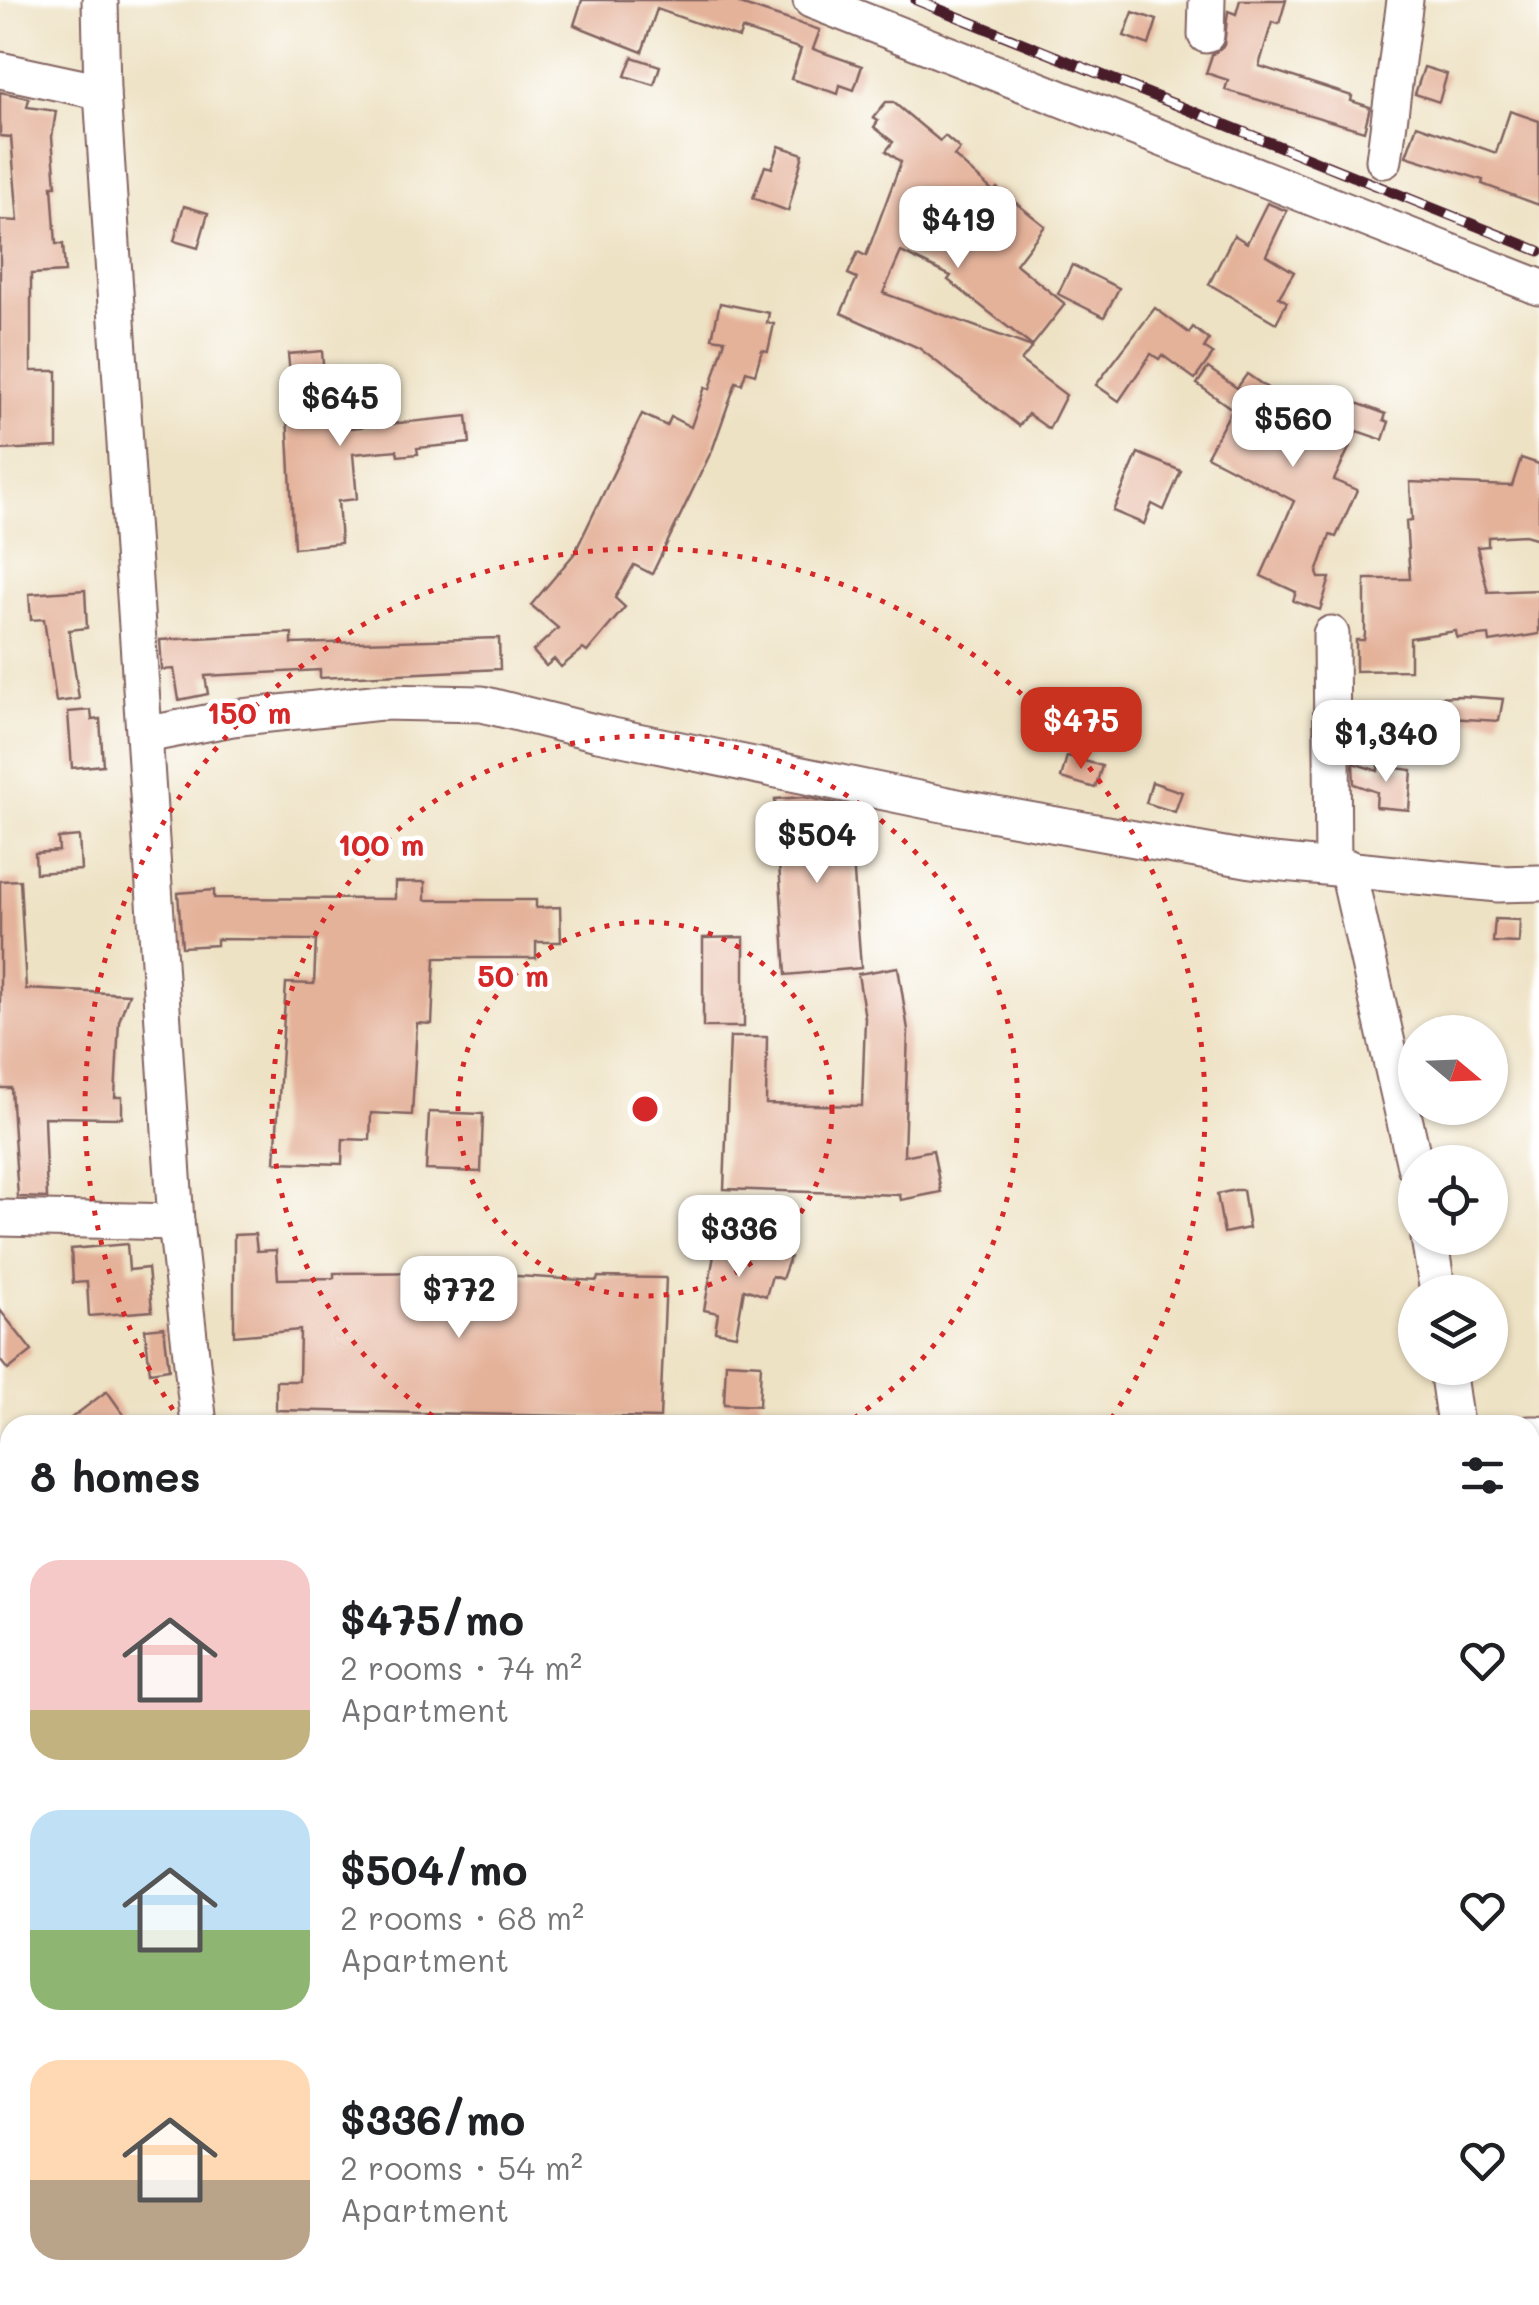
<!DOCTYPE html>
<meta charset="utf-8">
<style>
body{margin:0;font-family:Mali,sans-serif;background:#f6f6f6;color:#202124;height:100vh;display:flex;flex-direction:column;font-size:38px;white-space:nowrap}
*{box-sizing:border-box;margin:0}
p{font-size:32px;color:#757577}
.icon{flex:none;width:55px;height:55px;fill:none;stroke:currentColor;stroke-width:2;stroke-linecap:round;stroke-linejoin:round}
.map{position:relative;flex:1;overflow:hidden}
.drawer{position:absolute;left:0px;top:1415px;width:1540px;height:890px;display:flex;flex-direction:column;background:#fff;border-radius:30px 30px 0 0;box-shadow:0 2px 8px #0004}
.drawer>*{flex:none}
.needle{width:65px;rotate:109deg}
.tools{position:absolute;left:1398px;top:1015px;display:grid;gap:20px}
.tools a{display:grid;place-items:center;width:110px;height:110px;border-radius:50%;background:#fff;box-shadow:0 2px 8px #0004;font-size:50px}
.price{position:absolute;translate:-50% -85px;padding:0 22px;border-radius:20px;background:#fff;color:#222;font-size:32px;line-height:65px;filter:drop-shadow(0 2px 5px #0008)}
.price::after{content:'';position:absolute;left:50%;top:60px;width:30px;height:22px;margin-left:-15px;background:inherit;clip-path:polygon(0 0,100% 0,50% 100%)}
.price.active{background:#c8321e;color:#fff}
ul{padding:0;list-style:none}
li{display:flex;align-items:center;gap:30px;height:250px;padding:0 30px}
li span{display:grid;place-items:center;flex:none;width:280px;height:200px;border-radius:30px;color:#555}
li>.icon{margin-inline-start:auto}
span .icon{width:120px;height:120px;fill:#fffc;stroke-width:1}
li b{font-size:42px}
h2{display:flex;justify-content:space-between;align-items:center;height:120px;padding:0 30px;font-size:42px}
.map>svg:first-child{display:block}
.building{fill:#e4b199}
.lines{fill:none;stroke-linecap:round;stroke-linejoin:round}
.minor-casing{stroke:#836361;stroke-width:39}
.highway-casing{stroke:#836361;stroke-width:56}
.minor{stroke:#fff;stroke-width:35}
.highway{stroke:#fff;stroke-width:52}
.rail-casing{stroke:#4a1f2b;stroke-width:11}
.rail{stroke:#fff;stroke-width:8;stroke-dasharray:22;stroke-linecap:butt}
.ring{fill:none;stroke:#d62828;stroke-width:5;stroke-dasharray:5 10}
.centre{fill:#d62828;stroke:#fff;stroke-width:5}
.ring-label{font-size:30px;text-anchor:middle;font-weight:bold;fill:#d62828;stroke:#fff;stroke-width:9;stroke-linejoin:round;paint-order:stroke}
</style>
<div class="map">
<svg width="1539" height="2305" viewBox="0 0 1539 2305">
<rect width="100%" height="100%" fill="#fff"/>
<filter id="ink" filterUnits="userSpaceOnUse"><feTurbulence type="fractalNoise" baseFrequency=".01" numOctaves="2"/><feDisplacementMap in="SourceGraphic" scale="20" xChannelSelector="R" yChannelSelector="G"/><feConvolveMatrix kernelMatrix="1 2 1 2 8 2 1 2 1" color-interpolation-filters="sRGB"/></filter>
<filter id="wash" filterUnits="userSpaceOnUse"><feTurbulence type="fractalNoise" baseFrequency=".0048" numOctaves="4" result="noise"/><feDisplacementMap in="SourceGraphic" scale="40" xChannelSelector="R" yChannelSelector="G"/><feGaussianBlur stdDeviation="2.25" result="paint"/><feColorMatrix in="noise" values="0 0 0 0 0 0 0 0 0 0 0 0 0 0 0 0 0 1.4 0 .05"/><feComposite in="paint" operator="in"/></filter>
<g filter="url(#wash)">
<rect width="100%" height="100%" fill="#eee2c4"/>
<g id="blocks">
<g class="building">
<path d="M 582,0 L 742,0 L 740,4 L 820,30 L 813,49 L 862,66 L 854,90 L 840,85 L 838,94 L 791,79 L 801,49 L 742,29 L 739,38 L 657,9 L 642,52 L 574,25 Z"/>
<path d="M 1240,0 L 1286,0 L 1279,24 L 1272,22 L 1259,66 L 1352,96 L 1351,101 L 1370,107 L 1364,131 L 1225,90 L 1228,80 L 1206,73 L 1212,55 L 1224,45 L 1228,11 L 1236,14 Z"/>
<path d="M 1133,12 L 1157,20 L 1149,45 L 1124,36 Z"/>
<path d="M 632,57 L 660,66 L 654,85 L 625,76 Z"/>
<path d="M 1424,67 L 1447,74 L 1439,102 L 1415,94 Z"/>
<path d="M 0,92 L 29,98 L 27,107 L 56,111 L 52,137 L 56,186 L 52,186 L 56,244 L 63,244 L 65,272 L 31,274 L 31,371 L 57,371 L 57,447 L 0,450 L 0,220 L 18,221 L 11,137 L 0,136 Z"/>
<path d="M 886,102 L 893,102 L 940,141 L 945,136 L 960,149 L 954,156 L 994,192 L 997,188 L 1045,226 L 1016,264 L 1065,304 L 1032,346 L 948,280 L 951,276 L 901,252 L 883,293 L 1032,347 L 1021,361 L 1066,395 L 1049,429 L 1028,414 L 1019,426 L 919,348 L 841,313 L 857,278 L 848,274 L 858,252 L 866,256 L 901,162 L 886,151 L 893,142 L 874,127 L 878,121 L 873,118 Z"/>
<path d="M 1510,111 L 1539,121 L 1539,205 L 1482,184 L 1483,180 L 1406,156 L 1417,125 L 1496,153 Z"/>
<path d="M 779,146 L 803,154 L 788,211 L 753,198 L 765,166 L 772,168 Z"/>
<path d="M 1267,203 L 1287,211 L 1266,255 L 1294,272 L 1279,297 L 1287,302 L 1276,323 L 1209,284 L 1234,235 L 1247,243 Z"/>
<path d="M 184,206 L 208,213 L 198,248 L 174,241 Z"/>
<path d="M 1072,265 L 1119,288 L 1104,317 L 1058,294 Z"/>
<path d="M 720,303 L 769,313 L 767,323 L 774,324 L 768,351 L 762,350 L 755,374 L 746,371 L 742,384 L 736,382 L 713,448 L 652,574 L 634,565 L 615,598 L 625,607 L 587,652 L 583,649 L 561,667 L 554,659 L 546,666 L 533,651 L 558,628 L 531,605 L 574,554 L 642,414 L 667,426 L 671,417 L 691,427 L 705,387 L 710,389 L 725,340 L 712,338 Z"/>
<path d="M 1155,308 L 1189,333 L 1193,327 L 1209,340 L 1204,348 L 1213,354 L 1195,379 L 1162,355 L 1159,359 L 1151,354 L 1119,401 L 1096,385 Z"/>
<path d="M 322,351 L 324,378 L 335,377 L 338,410 L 349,409 L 351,428 L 467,416 L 470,443 L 417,448 L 418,454 L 398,456 L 397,450 L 353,454 L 357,499 L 338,501 L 341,543 L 294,548 L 287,415 L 294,414 L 288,354 Z"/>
<path d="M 1208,368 L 1237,388 L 1247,374 L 1289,403 L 1293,396 L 1328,417 L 1335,395 L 1386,414 L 1384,420 L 1389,422 L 1383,440 L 1357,431 L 1334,480 L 1357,490 L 1336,537 L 1330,535 L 1317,573 L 1319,578 L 1330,578 L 1320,610 L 1293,601 L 1296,592 L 1261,576 L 1294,501 L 1207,456 L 1232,409 L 1197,384 Z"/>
<path d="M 1138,453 L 1181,471 L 1164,510 L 1152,504 L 1144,524 L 1113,511 Z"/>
<path d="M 1521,458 L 1539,464 L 1539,539 L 1525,535 L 1488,537 L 1488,546 L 1477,547 L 1488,592 L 1539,590 L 1539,634 L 1490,642 L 1489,635 L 1457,638 L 1456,631 L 1410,638 L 1410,670 L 1356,671 L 1356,640 L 1364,640 L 1365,634 L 1365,579 L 1410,579 L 1406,521 L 1412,520 L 1410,482 L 1512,486 Z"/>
<path d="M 85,590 L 87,628 L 69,630 L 79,699 L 56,702 L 44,619 L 31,620 L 29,594 Z"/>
<path d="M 292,633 L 292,644 L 499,638 L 500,669 L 320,678 L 320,670 L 205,676 L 208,694 L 179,700 L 174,669 L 162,670 L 160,640 Z"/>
<path d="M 1461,696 L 1503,699 L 1499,721 L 1432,717 L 1434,697 Z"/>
<path d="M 91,710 L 92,720 L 100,719 L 103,765 L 72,768 L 68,712 Z"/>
<path d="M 1067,756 L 1102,766 L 1095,788 L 1061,778 Z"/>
<path d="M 1353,763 L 1378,771 L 1378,766 L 1412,770 L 1409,810 L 1376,807 L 1377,792 L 1354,784 Z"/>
<path d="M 1152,782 L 1182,792 L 1175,812 L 1146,803 Z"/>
<path d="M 804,797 L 849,806 L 861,968 L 786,975 L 775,799 Z"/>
<path d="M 79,836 L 81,870 L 36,873 L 35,853 L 59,851 L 58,838 Z"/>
<path d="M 20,880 L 26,989 L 129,994 L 119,1021 L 115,1097 L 122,1097 L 122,1118 L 44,1117 L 47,1198 L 18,1197 L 11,1088 L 0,1088 L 0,881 Z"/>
<path d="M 395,882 L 425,882 L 425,900 L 536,900 L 536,908 L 560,907 L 561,942 L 536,942 L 536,958 L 435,958 L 432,1024 L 417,1023 L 412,1115 L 371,1113 L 370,1140 L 343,1139 L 342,1164 L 275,1162 L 286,983 L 314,984 L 316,940 L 217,939 L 217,945 L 182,947 L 178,893 L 214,890 L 214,898 L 395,899 Z"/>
<path d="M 1495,919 L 1520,920 L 1519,943 L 1493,942 Z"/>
<path d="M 744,937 L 744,1027 L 703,1027 L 703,938 Z"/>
<path d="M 898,967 L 908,1030 L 904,1156 L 933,1150 L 941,1192 L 901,1200 L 900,1195 L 724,1189 L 730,1037 L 767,1037 L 766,1104 L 862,1106 L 865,1018 L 858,974 Z"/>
<path d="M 429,1112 L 483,1114 L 481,1172 L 426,1170 Z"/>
<path d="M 1235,1190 L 1243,1190 L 1249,1228 L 1224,1233 L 1217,1194 Z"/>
<path d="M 255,1234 L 257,1251 L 276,1250 L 278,1279 L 334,1278 L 334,1273 L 454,1272 L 597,1281 L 598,1277 L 666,1278 L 660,1418 L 276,1410 L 276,1381 L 299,1381 L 300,1330 L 234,1336 L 234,1235 Z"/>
<path d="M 717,1239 L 790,1257 L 782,1279 L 772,1276 L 766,1296 L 744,1289 L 736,1335 L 715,1331 L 718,1313 L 704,1310 Z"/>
<path d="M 127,1244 L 129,1270 L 148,1268 L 152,1311 L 89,1316 L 87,1282 L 73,1283 L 71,1249 Z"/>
<path d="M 0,1310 L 32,1351 L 8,1370 L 0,1360 Z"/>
<path d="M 164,1327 L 169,1369 L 150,1372 L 145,1329 Z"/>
<path d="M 726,1362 L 761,1364 L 759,1406 L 724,1404 Z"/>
<path d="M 107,1391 L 124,1415 L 110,1425 L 62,1425 Z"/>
</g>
</g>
</g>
<g filter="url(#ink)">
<use href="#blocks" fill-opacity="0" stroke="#836361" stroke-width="2.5"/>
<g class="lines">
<defs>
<g id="minor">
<path d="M 100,0 L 102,92 L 176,1222 L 199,1425"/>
<path d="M 811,0 L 1539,287"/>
<path d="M 1206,35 L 1207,0"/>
<path d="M 0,70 L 102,92"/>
<path d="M 1384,160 L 1405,0"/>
<path d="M 1331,634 L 1333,866"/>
<path d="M 145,735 L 232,718 L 381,702 L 482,704 L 598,733 L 962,808 L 1252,860 L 1498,884 L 1539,883"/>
<path d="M 1347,867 L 1415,1166"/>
<path d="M 0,1218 L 176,1222"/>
<path d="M 1429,1238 L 1438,1292"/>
<path d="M 1447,1368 L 1455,1425"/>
<path d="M 1530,1434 L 1539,1434"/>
<path d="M 1530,1760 L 1539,1761"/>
<path d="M 0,2166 L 10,2166"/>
<path d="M 1491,2295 L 1539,2298"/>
<path d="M 721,2305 L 722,2295"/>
<path d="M 1300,2305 L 1302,2295"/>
</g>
<g id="highway">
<path d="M 0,1579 L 10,1593"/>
<path d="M 186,2295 L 186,2305"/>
</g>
</defs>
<use href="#minor" class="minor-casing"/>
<use href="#highway" class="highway-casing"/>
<use href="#minor" class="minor"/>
<use href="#highway" class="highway"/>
<defs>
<path id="rail" d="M 916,0 L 1539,251"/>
</defs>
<use href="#rail" class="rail-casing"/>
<use href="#rail" class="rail"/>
</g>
</g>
<g class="ring">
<circle cx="645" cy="1109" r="187"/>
<path d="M445 1424A373 373 0 1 1 845 1424"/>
<path d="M181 1422A560 560 0 1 1 1109 1422"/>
</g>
<circle cx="645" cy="1109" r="15" class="centre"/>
<g class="ring-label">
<text x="249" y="724">150 m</text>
<text x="381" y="856">100 m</text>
<text x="513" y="987">50 m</text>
</g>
</svg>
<div class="tools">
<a><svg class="needle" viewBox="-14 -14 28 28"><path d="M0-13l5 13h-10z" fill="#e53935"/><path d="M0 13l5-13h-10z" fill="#757577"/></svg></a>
<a><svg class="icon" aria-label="locate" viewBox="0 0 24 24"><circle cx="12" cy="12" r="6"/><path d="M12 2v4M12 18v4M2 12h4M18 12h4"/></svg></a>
<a><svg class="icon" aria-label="layers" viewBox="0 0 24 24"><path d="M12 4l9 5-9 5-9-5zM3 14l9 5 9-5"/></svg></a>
</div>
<b class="price" style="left:958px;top:271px">$419</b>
<b class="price" style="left:340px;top:449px">$645</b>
<b class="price" style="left:1293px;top:470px">$560</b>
<b class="price active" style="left:1081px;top:772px">$475</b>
<b class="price" style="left:1386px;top:785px">$1,340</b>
<b class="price" style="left:817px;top:886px">$504</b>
<b class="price" style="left:739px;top:1280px">$336</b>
<b class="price" style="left:459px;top:1341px">$772</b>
<section class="drawer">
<h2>8 homes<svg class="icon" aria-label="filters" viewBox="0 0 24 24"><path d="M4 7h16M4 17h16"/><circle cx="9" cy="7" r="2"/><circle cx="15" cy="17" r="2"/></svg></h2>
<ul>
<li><span style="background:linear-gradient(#f6c9c9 75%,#c2b280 0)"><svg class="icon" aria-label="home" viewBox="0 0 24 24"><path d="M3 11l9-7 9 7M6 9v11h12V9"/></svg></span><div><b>$475/mo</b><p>2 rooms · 74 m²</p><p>Apartment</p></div><svg class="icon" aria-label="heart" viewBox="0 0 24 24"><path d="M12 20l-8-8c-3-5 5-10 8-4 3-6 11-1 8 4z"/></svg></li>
<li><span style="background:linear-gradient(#bfe0f5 60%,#8fb573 0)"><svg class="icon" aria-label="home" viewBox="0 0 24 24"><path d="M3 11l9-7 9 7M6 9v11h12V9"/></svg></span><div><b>$504/mo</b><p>2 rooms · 68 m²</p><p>Apartment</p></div><svg class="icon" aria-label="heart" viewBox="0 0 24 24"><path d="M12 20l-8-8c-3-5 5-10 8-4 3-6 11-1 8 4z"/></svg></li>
<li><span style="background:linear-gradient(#ffd9b3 60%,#b9a48a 0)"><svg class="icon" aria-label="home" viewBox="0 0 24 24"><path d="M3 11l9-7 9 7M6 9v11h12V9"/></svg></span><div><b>$336/mo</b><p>2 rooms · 54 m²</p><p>Apartment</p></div><svg class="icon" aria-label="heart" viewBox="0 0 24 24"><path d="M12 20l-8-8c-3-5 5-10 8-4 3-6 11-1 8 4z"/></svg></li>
</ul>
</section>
</div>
